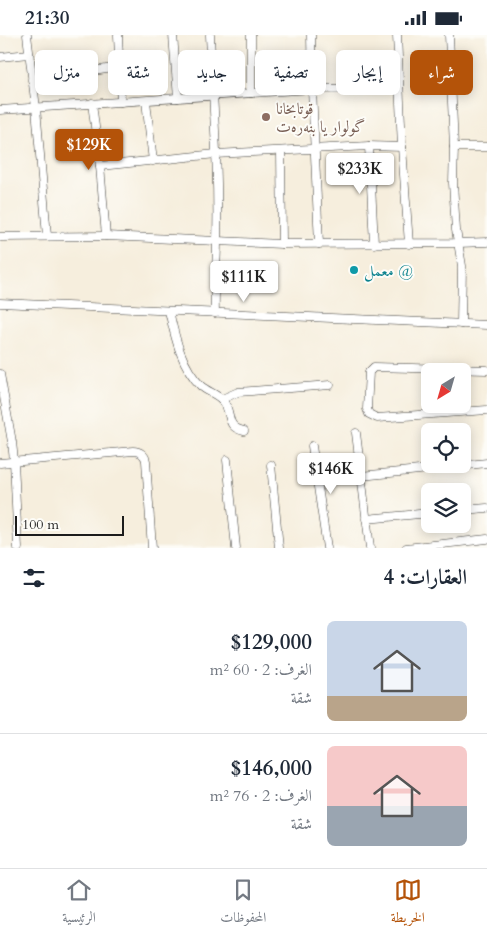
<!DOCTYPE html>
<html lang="ar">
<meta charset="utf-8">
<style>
body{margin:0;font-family:Cardo,Amiri,serif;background:#f2f2f3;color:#1f2937;direction:rtl;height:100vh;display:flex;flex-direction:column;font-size:19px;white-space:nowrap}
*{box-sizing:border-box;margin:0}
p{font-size:16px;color:#747a83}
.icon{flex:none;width:28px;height:28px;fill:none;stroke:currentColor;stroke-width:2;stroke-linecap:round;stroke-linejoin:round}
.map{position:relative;height:513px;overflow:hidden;direction:ltr}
.panel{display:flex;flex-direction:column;background:#fff;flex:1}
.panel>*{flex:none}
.hud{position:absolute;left:15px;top:15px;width:458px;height:45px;direction:rtl;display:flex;gap:10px}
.needle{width:32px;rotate:217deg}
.controls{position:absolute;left:421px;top:328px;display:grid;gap:10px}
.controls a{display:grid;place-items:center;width:50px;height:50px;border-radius:8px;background:#fff;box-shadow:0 2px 12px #0003;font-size:25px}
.scale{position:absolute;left:15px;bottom:12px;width:109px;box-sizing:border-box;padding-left:5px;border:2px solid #1c1c1c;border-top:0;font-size:14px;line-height:18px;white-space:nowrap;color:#1c1c1c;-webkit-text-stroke:4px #fdfcf7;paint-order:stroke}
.price{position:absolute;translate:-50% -42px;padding:0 11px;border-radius:5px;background:#fff;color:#222;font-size:16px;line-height:32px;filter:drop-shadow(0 1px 2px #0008)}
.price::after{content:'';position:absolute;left:50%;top:30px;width:15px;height:11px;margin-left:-8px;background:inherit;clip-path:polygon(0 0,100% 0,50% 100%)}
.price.current{background:#b45309;color:#fff}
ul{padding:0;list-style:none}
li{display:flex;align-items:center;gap:15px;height:125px;padding:0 20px}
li+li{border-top:1px solid #e0e1e3}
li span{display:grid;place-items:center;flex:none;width:140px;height:100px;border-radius:8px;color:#555}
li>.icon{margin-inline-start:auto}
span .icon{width:60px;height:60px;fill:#fffc;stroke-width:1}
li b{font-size:21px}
h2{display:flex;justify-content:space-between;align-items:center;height:60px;padding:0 20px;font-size:21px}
.chip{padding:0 18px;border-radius:8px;background:#fff;box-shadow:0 2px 12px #0003;font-size:18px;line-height:45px}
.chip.current{background:#b45309;color:#fff}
.status{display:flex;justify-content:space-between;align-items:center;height:35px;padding:0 25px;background:#fff;direction:ltr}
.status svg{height:14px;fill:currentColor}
.menu{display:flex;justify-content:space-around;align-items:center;height:70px;border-top:1px solid #e0e1e3;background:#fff;font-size:14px;color:#747a83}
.menu a{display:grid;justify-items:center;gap:2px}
.menu .current{color:#b45309}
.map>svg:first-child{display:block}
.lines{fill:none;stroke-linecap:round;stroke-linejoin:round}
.minor-casing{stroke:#3d3c39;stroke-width:9}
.minor{stroke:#fff;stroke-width:8}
.education-dot{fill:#8d6e63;stroke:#fdfcf7;stroke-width:2}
.culture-dot{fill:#0f9aa8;stroke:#fdfcf7;stroke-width:2}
.labels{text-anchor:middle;stroke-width:4;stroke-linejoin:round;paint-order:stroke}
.education-label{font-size:16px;fill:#785e54;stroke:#fdfcf7;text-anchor:start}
.culture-label{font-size:16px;fill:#0d838f;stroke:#fdfcf7;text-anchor:start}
</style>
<div class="status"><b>21:30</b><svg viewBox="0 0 49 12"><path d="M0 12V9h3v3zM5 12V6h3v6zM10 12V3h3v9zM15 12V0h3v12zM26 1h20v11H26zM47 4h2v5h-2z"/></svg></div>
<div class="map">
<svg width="487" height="513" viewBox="0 0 487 513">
<rect width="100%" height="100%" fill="#fdfcf7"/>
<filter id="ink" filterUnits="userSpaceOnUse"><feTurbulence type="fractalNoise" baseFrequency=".02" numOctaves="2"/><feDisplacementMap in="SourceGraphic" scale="10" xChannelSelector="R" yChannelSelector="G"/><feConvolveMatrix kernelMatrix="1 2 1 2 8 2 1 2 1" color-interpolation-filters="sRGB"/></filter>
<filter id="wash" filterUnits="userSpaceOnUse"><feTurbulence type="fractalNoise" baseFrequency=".0096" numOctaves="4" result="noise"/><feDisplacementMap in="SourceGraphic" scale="20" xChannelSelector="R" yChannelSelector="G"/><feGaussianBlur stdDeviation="1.12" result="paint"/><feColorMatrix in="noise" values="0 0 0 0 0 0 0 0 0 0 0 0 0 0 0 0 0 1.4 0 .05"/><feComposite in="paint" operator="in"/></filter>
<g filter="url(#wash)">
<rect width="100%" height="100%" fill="#f6eedd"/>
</g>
<g filter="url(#ink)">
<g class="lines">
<defs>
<g id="minor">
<path d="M 27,0 L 36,73 L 47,201"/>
<path d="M 118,0 L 121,67"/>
<path d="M 173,0 L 178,63"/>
<path d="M 210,0 C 213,68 219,137 217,206 C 217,230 214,254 215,278"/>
<path d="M 251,0 L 251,58"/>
<path d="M 311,0 L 312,54 L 319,209"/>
<path d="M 397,0 L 402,112 L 409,209"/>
<path d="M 449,0 L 454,112 L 453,148 L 456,195 L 462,231 L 461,289"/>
<path d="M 0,22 L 29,19"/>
<path d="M 32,45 L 120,32"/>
<path d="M 146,66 L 153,126"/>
<path d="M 92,68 L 100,131 L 106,201"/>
<path d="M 0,75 L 312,54 L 399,53"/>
<path d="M 369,111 L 374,209"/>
<path d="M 454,112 L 487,112"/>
<path d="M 281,116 L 282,209"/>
<path d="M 100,131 L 216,119 L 369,111 L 402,112"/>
<path d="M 0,202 L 106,201 L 282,209 L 458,208 L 487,207"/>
<path d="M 0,268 L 487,290"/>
<path d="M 169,276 C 175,302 181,331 201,351 C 208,357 217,359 223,366 C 233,377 224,392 244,396"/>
<path d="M 487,335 L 374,332 L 369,337 L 367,374 L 369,379 L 377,383 L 487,375"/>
<path d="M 0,339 L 12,407 L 14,426 L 18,513"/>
<path d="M 222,364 L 238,357 L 330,350"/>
<path d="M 356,398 L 370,513"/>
<path d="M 312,411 L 327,513"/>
<path d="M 227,425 L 236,513"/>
<path d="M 0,428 L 133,416 C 140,416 145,420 146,426 L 152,513"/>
<path d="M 271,430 L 279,513"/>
<path d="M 361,441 L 487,428"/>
<path d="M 462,475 L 487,473"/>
<path d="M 366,484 L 430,478"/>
<path d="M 406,513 L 487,504"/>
</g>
</defs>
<use href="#minor" class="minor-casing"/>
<use href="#minor" class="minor"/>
</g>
</g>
<circle class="education-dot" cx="266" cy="82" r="5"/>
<circle class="culture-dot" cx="354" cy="235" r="5"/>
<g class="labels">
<g class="education-label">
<text x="276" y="79">قوتابخانا<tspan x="276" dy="18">گولوار یا بنەرەت</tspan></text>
</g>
<g class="culture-label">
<text x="364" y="241">معمل @</text>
</g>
</g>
</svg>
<div class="controls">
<a><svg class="needle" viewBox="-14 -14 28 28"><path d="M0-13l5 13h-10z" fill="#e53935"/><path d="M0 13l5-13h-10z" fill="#747a83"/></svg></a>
<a><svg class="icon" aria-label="locate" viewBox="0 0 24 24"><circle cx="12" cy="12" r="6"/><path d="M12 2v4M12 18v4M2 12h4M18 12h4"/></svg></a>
<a><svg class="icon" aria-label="layers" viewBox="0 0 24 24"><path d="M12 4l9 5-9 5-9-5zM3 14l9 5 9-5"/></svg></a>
</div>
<div class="scale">100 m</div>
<b class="price current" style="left:89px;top:136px">$129K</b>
<b class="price" style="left:360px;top:160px">$233K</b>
<b class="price" style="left:244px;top:268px">$111K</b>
<b class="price" style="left:331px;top:460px">$146K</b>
<div class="hud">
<a class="chip current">شراء</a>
<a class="chip">إيجار</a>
<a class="chip">تصفية</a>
<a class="chip">جديد</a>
<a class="chip">شقة</a>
<a class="chip">منزل</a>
</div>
</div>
<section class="panel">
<h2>العقارات: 4<svg class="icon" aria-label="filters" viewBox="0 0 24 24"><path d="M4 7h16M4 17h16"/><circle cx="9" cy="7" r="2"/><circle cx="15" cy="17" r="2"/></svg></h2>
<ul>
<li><span style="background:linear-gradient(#c9d6e8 75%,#b9a48a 0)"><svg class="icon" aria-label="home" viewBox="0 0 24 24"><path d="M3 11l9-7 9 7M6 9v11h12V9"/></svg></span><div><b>$129,000</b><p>الغرف: 2 · 60 m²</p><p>شقة</p></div></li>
<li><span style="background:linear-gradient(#f6c9c9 60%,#9aa5b1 0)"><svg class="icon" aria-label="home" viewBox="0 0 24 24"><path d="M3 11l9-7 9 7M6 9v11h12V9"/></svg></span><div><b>$146,000</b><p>الغرف: 2 · 76 m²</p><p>شقة</p></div></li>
</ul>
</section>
<nav class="menu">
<a class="current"><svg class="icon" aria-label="map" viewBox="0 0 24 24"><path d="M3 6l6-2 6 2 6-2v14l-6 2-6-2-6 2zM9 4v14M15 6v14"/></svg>الخريطة</a>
<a><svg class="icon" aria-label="saved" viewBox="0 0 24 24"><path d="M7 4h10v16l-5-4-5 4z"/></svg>المحفوظات</a>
<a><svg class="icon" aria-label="home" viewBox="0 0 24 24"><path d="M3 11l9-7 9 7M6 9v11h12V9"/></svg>الرئيسية</a>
</nav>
